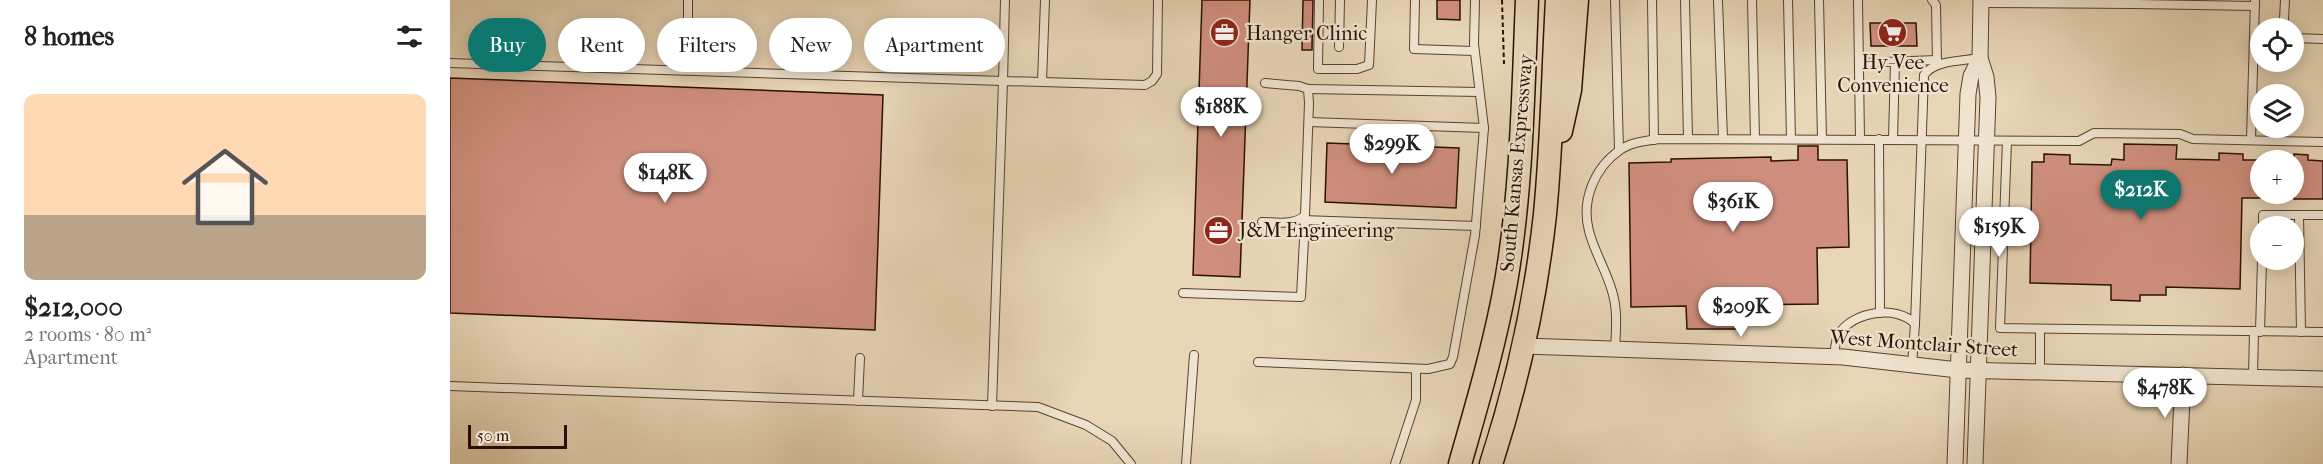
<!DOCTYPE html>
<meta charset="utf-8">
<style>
body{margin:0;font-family:"IM FELL French Canon",serif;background:#f6f6f6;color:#222;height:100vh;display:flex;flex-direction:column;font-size:22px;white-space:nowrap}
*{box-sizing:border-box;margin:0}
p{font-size:20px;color:#767676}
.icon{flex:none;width:33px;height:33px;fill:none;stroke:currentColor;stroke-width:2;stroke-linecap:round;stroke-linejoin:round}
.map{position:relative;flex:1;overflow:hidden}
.side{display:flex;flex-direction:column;background:#fff;width:450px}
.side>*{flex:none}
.guide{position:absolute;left:18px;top:18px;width:570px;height:54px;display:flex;gap:12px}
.tools{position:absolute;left:1800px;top:18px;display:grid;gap:12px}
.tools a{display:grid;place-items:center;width:54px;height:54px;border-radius:50%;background:#fff;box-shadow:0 3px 15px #0003;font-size:30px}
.scale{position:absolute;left:18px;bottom:15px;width:99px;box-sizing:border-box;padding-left:6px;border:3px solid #2b0f04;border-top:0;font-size:16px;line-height:21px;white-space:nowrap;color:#2b0f04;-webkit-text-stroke:4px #f0e4d0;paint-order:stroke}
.price{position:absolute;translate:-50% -51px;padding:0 14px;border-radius:21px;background:#fff;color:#222;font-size:20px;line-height:39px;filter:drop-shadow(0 2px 3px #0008)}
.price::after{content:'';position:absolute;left:50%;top:36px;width:18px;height:14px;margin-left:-9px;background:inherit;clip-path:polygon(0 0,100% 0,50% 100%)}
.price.current{background:#0f766e;color:#fff}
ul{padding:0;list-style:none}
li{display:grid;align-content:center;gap:12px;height:318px;padding:0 24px}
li+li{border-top:2px solid #e0e0e0}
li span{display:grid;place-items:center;height:186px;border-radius:12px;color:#555}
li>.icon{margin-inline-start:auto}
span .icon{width:108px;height:108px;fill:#fffc;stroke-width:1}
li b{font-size:26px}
h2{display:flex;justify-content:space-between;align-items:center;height:72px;padding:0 24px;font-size:26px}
.tag{padding:0 21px;border-radius:27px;background:#fff;box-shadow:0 3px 15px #0003;font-size:21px;line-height:54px}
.tag.current{background:#0f766e;color:#fff}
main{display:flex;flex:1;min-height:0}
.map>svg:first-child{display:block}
.building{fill:#d08f7e;stroke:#2b0f04;stroke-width:1.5}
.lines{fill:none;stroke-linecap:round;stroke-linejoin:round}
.service-casing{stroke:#5a4131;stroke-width:10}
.minor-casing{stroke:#5a4131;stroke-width:17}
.primary-casing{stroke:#2b0f04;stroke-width:25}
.path{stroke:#2b0f04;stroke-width:2;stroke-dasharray:4.5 3;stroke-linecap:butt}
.service{stroke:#f0e4d0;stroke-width:8}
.minor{stroke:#f0e4d0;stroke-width:15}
.primary{stroke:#e8d6b7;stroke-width:22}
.labels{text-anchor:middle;stroke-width:4.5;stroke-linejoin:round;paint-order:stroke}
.poi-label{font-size:20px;fill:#2b0f04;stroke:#f0e4d0;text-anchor:start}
.street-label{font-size:20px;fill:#2b0f04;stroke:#f0e4d0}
</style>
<main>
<section class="side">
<h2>8 homes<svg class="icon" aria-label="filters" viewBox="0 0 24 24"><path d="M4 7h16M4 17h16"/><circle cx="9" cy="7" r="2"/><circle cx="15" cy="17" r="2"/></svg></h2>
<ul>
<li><span style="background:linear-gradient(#ffd9b3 65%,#b9a48a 0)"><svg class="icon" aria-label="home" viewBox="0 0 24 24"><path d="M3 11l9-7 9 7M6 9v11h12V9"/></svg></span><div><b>$212,000</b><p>2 rooms · 80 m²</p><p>Apartment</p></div></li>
</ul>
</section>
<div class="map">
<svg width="1873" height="464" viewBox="0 0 1873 464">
<rect width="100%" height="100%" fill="#e8d6b7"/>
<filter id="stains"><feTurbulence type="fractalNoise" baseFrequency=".00333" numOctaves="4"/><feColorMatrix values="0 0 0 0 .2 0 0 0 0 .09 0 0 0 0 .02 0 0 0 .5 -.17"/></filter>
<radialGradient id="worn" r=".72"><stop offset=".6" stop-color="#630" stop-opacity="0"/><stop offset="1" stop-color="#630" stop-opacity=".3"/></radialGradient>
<g class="building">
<path d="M 752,0 L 800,0 L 790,277 L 743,275 Z"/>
<path d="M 853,0 L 863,0 L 862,50 L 852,50 Z"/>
<path d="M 987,0 L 1010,0 L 1010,20 L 987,19 Z"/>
<path d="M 1420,23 L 1466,23 L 1467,46 L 1421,46 Z"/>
<path d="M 0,78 L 433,95 L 425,330 L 0,313 Z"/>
<path d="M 877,143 L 1009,148 L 1006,208 L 875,202 Z"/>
<path d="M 1674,144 L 1727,145 L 1726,159 L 1769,160 L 1769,153 L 1793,154 L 1793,160 L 1810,160 L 1810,198 L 1792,198 L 1790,289 L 1716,287 L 1716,295 L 1690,295 L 1690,301 L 1661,300 L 1661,285 L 1580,283 L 1582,162 L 1594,162 L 1594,154 L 1620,155 L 1620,164 L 1661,165 L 1662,159 L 1674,160 Z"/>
<path d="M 1348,146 L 1368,146 L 1368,160 L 1397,160 L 1399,247 L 1367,248 L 1368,304 L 1293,305 L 1294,329 L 1237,329 L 1236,306 L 1181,307 L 1179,163 L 1221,162 L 1221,159 L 1321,157 L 1321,161 L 1348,160 Z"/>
<path d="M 1844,154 L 1858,155 L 1858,160 L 1873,161 L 1873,199 L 1844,199 Z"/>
</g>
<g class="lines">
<defs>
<g id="service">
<path d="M 238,0 L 238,69"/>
<path d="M 869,0 L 868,69 L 907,69 L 919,65 L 922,0"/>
<path d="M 965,0 L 964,49 L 1024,51"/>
<path d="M 1165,0 L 1169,150"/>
<path d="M 1202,0 L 1204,140"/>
<path d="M 1235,0 L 1238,139"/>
<path d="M 1268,0 L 1273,139"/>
<path d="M 1302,0 L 1305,139"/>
<path d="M 1338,0 L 1341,139"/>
<path d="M 1369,0 L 1372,139"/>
<path d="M 1408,0 L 1410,139"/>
<path d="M 1482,0 L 1486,5 L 1487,63"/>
<path d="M 1531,3 L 1685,4 L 1685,0"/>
<path d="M 1685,4 L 1805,6"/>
<path d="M 1834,19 L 1835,0"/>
<path d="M 1844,38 L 1873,39"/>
<path d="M 889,47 L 890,0"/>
<path d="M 0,63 L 553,81 L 555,0"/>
<path d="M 1409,63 L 1487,60"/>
<path d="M 592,82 L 595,0"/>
<path d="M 858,89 L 1029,92"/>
<path d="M 859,122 L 1034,128"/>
<path d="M 1429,139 L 1430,313"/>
<path d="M 1443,139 L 1445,62"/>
<path d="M 1801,140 L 1805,0"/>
<path d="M 1557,141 L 1550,328 L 1873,332"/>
<path d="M 1849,215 L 1851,332"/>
<path d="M 852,220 L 1026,226"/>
<path d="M 812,222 C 825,222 845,226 855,215 L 859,103 L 858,89 L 849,86 L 815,83"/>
<path d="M 1813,226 L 1813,215 L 1873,215"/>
<path d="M 733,293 L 851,297 L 855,220"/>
<path d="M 1465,324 L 1474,75 C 1484,60 1512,61 1530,58"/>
<path d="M 1810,332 L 1812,260"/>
<path d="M 1165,350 C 1166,329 1168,310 1162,291 C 1156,270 1144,251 1139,231 C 1131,201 1144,168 1170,150 C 1181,142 1195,141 1209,139 L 1629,141 L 1644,133 L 1730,134 L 1743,139 L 1873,142"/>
<path d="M 1384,357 C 1385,350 1385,340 1389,334 C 1402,312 1447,304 1465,324 L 1462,365"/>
<path d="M 808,362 L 978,369 L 1000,364 L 1003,357 L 1025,235 L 1034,128 L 1024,44 L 1025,0"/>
<path d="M 1590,371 L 1590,329"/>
<path d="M 1803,377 L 1804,331"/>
<path d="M 0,386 L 588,407 L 636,425 L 662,441 L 681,464"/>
<path d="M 408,401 L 410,358"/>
<path d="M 542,406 L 553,81 L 695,85 L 702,81 L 707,74 L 708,0"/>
<path d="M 736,464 L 744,355"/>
<path d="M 945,464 L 966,400 L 966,369"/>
</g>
<g id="minor">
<path d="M 1073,346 L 1393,357 L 1508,370 L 1873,379"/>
<path d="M 1505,464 L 1518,94 L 1521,76 L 1530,58"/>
<path d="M 1525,464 L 1538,97 L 1536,77 L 1530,58 L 1531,0"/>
<path d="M 1729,464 L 1733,375"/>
</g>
<g id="primary">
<path d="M 1111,131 L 1120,90 L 1127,0"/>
<path d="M 1010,464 C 1027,404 1045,344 1056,282 C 1072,189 1073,94 1077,0"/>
<path d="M 1041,464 C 1067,384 1086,298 1095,214 C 1102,143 1103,71 1107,0"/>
</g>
</defs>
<use href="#service" class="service-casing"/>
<use href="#minor" class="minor-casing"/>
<use href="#primary" class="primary-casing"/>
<path class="path" d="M 1052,0 L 1054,64"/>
<use href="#service" class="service"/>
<use href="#minor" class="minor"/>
<use href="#primary" class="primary"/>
</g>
<defs>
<symbol id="supermarket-disc" viewBox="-11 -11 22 22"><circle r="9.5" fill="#8f2418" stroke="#f0e4d0"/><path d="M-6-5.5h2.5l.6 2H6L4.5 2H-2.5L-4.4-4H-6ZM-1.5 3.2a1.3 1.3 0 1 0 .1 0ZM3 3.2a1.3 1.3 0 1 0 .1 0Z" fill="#fff"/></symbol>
<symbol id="office-disc" viewBox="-11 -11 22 22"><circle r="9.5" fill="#8f2418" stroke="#f0e4d0"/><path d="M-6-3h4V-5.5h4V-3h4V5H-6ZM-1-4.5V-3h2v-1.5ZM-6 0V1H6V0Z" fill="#fff"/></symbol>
</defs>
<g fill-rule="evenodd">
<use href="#supermarket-disc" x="1426" y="16" width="33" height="33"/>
<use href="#office-disc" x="758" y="16" width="33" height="33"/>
<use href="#office-disc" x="752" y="214" width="33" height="33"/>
</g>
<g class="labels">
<g class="poi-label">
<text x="796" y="40">Hanger Clinic</text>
<text x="1443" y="69" text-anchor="middle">Hy-Vee<tspan x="1443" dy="23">Convenience</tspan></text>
<text x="789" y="237">J&amp;M Engineering</text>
</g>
<g class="street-label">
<text transform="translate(1066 163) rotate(-85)" y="7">South Kansas Expressway</text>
<text transform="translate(1474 343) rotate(4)" y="7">West Montclair Street</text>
</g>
</g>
<rect width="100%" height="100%" filter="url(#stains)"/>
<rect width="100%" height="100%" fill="url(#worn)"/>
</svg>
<div class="tools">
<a><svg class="icon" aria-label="locate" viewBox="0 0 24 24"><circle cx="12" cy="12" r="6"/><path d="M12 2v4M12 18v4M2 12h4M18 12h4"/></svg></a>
<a><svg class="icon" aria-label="layers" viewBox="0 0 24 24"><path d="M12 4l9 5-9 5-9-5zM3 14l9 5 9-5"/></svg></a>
<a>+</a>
<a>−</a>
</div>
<div class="scale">50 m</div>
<b class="price" style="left:771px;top:138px">$188K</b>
<b class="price" style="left:942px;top:175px">$299K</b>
<b class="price" style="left:215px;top:204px">$148K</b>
<b class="price current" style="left:1691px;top:221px">$212K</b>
<b class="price" style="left:1283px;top:233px">$361K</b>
<b class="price" style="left:1549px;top:258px">$159K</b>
<b class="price" style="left:1291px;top:338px">$209K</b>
<b class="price" style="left:1715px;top:419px">$478K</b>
<div class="guide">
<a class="tag current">Buy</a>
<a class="tag">Rent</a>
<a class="tag">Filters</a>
<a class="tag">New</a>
<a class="tag">Apartment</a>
</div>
</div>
</main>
